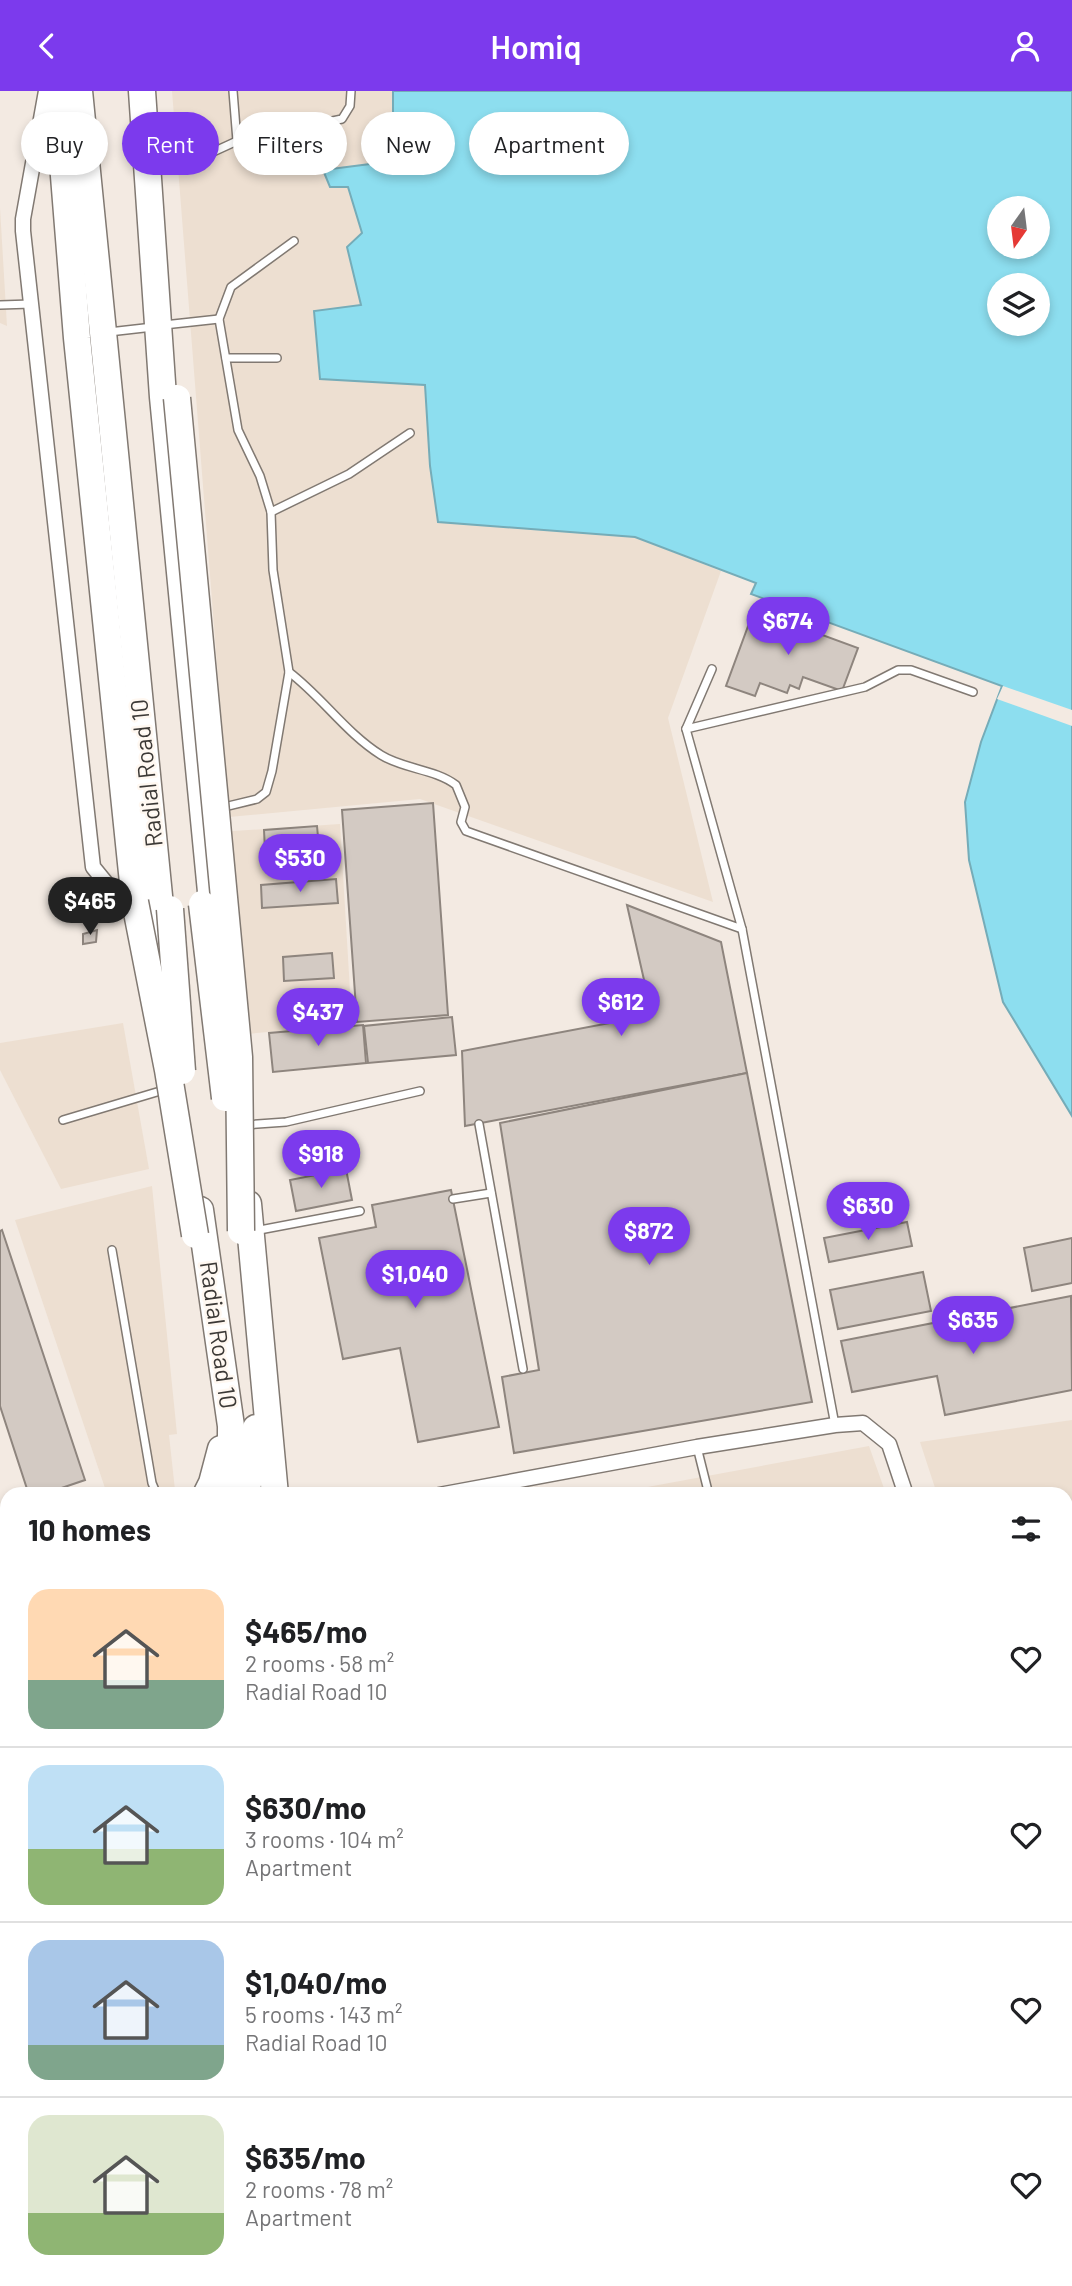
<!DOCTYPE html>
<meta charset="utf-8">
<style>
body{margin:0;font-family:Barlow,sans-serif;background:#f6f6f6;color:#202124;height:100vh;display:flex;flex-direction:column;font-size:26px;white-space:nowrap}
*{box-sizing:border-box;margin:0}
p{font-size:23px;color:#757577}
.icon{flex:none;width:38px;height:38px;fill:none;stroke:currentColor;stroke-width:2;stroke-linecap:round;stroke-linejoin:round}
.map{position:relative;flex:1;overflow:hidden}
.drawer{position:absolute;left:0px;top:1396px;width:1073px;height:800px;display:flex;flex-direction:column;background:#fff;border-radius:21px 21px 0 0;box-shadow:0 4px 10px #0003}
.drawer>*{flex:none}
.banner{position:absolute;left:21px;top:21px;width:700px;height:63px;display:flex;gap:14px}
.needle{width:46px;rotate:194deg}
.tools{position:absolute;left:987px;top:105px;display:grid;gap:14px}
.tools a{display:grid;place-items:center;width:63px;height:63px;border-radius:50%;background:#fff;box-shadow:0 4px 10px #0003;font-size:35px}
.price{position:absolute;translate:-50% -60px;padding:0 16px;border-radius:24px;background:#7c3aed;color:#fff;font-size:23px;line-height:46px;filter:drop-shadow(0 2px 4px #0008)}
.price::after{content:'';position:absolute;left:50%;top:42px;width:21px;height:16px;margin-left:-10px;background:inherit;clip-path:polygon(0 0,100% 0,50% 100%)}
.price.on{background:#222;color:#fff}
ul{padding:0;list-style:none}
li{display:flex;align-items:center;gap:21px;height:175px;padding:0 28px}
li+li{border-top:2px solid #e0e0e0}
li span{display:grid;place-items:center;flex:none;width:196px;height:140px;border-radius:21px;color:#555}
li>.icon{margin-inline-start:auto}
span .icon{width:84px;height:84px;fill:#fffc;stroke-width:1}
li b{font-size:30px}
h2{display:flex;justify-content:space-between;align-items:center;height:84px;padding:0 28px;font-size:30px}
.chip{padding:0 24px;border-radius:32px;background:#fff;box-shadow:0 4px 10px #0003;font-size:24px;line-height:63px}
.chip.on{background:#7c3aed;color:#fff}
header{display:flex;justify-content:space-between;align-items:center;height:91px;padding:0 28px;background:#7c3aed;color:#fff;font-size:32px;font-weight:600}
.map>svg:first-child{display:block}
.built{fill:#eddfd1}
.water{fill:#8ddeef;stroke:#75acb8;stroke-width:2;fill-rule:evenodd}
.pier{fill:#f3eae2}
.building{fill:#d3cac3;stroke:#8e857e;stroke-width:2}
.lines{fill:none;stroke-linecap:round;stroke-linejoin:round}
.lane-casing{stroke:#817972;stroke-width:10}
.street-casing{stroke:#817972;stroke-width:17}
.secondary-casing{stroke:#817972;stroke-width:24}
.primary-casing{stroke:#817972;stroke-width:25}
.highway-casing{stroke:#817972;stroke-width:29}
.lane{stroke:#fff;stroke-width:7}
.street{stroke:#fff;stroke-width:14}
.secondary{stroke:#fff;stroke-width:21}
.primary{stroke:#fff;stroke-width:23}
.highway{stroke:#fff;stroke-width:26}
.highway-bridge-casing{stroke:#817972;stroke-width:29;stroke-linecap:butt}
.highway-bridge{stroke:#fff;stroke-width:26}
.labels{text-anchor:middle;stroke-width:5;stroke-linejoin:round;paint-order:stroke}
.street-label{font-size:24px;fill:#3c3936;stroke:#fff8f1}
</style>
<header><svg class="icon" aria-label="back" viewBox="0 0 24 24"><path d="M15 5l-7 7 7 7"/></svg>Homiq<svg class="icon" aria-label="person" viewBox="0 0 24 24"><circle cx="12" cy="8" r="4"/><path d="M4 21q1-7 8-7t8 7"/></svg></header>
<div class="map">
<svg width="1072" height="2195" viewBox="0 0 1072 2195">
<rect width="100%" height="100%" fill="#f3eae2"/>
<g class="built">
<path d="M 172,0 L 393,0 L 393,70 L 348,96 L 362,142 L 347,156 L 361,214 L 315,220 L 320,288 L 425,293 L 430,375 L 439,431 L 635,446 L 721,480 L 668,627 L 713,811 L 420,708 L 229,726 Z"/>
<path d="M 0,117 L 7,235 L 0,232 Z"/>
<path d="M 340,733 L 352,933 L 237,944 L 218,741 Z"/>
<path d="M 123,932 L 149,1078 L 61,1098 L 0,979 L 0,952 Z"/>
<path d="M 152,1095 L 177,1343 L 169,1344 L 175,1399 L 165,1403 L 107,1403 L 15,1129 Z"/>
<path d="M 1072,1329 L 1072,1628 L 1066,1630 L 1066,1404 L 937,1403 L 920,1351 Z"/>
<path d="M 869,1355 L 886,1403 L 604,1404 Z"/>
<path d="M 1072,1799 L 1072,2195 L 731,2195 L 728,2189 L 1066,2189 L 1066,1802 Z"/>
</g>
<path class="water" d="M 393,0 L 1072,0 L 1072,1025 L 1003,911 L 969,769 L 965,711 L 981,651 L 1002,595 L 751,503 L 756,492 L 635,446 L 438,431 L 430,375 L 425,294 L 320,288 L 314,220 L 361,214 L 347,156 L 362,142 L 348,96 L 330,96 L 323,79 L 393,70 ZM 999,117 L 1038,117 L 1038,156 L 999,156 ZM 999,194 L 1038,194 L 1038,233 L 999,233 Z"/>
<path class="pier" d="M 1003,595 L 1072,619 L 1072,635 L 997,608 Z"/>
<g class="building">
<path d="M 754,519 L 858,557 L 842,600 L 803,586 L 799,598 L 790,594 L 787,602 L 760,592 L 755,605 L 726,595 Z"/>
<path d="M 433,712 L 448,924 L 357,931 L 342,719 Z"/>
<path d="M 317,735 L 319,757 L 301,758 L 301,751 L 291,751 L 292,758 L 265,760 L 264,739 Z"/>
<path d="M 336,788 L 338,812 L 262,817 L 261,794 Z"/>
<path d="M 627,814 L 721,851 L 747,982 L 465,1035 L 462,960 L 652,924 Z"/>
<path d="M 97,839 L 96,851 L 83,853 L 83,843 Z"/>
<path d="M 332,862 L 334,887 L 284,890 L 283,866 Z"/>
<path d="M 452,926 L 456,964 L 368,972 L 364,935 Z"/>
<path d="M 363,934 L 366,972 L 273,981 L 269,942 Z"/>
<path d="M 747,982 L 812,1311 L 514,1362 L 502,1286 L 539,1279 L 500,1032 Z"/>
<path d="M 346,1078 L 352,1109 L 296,1120 L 290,1089 Z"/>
<path d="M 451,1099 L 499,1336 L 418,1351 L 400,1257 L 343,1268 L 319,1147 L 376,1136 L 372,1114 Z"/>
<path d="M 907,1131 L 912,1155 L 829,1171 L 824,1147 Z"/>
<path d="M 2,1139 L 85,1389 L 41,1404 L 29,1404 L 0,1315 L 0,1140 Z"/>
<path d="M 1072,1147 L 1072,1192 L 1032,1200 L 1024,1157 Z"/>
<path d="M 923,1181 L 931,1220 L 838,1238 L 830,1199 Z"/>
<path d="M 1071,1205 L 1072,1299 L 945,1324 L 937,1285 L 852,1301 L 841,1250 Z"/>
<path d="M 7,1610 L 7,1661 L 0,1665 L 0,1614 Z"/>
<path d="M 1072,1701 L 1072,1760 L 1066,1762 L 1066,1703 Z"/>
<path d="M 7,1721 L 7,1779 L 4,1780 L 0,1769 L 0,1724 Z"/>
<path d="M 1072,1763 L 1072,1790 L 1066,1773 L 1066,1765 Z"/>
<path d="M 2,1938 L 7,1946 L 6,2018 L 0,2009 L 0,1940 Z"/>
<path d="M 1066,1940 L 1072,1956 L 1072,1998 L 1066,2000 Z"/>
<path d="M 7,2030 L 7,2092 L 0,2097 L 0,2035 Z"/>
<path d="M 1072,2126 L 1072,2195 L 950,2195 L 948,2189 L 1066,2189 L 1066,2129 Z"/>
<path d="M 79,2189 L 98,2189 L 102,2195 L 70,2195 Z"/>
<path d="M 315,2189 L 352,2189 L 354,2195 L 302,2195 Z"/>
<path d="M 615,2189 L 786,2189 L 788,2195 L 617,2195 Z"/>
<path d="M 877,2189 L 902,2189 L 887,2195 L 879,2195 Z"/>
</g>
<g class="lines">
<defs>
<g id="lane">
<path d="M 233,0 L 237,50"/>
<path d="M 154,80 L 189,72 L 237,50 L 342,28 L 350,15 L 351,0"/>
<path d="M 294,150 L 231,196 L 219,228 L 238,339 L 260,385 L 271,421 L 273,479 L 289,581 C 322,606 346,642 381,664 C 403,678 435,678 456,694 L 465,716 L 461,731 L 466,740 L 742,838 L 686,638 L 712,578"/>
<path d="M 0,214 L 31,213"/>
<path d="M 164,234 L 219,228"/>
<path d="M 109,241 L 153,236"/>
<path d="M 226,267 L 277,267"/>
<path d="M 271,421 L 349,383 L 410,342"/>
<path d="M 686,638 L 865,596 L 898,579 L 911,579 L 973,601"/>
<path d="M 220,717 L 257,708 L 266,701 L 272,680 L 289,581"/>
<path d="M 742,838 L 835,1334"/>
<path d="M 63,1029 L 167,998"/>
<path d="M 479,1033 L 523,1278"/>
<path d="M 245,1034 L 286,1031 L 420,1000"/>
<path d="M 453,1108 L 491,1102"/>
<path d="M 254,1140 L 360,1120"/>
<path d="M 112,1159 L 152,1392 L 157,1404"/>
<path d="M 697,1356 L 709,1404"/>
<path d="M 1066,1576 L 1072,1574"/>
<path d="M 1066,1666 L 1072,1664"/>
<path d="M 1066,2076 L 1072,2069"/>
<path d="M 0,2113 L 7,2113"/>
<path d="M 0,2174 L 7,2170"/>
<path d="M 598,2189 L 600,2195"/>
<path d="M 806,2189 L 808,2195"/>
</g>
<g id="street">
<path d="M 46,0 L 23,128 L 23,140 L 93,776 L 133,825"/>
<path d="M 439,1404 L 697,1356 L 835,1334 L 863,1332 L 889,1353 L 906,1404"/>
<path d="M 1066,1864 L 1072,1880"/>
<path d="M 0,1934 L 7,1931"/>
</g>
<g id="secondary">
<path d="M 0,1863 L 7,1881"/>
<path d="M 139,2189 L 142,2195"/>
</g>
<path id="primary" d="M 0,1526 L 7,1522"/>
<g id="highway">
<path d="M 61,0 L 60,35 L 77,247 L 135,811"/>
<path d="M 79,0 L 163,845"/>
<path d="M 142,0 L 163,306 L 212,811"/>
<path d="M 248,1113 L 275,1404"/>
<path d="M 200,1119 L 231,1335 L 231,1404"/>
<path d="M 206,1404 L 212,1392 L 221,1358"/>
<path d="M 245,1404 L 252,1377 L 256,1337"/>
<path d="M 0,1544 L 7,1540"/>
<path d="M 0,1575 L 7,1571"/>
<path d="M 449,2189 L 452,2195"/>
<path d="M 498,2189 L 500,2195"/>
</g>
</defs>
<use href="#lane" class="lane-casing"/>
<use href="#street" class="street-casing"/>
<use href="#secondary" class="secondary-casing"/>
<use href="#primary" class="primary-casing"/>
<use href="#highway" class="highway-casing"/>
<use href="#lane" class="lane"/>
<use href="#street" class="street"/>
<use href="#secondary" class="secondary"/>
<use href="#primary" class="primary"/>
<use href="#highway" class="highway"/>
<defs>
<g id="highway-bridge">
<path d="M 177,307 L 239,966 L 241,1140"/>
<path d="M 135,811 L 168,979 L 195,1144"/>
<path d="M 202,813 L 225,1007"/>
<path d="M 170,818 L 182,980"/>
</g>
</defs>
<use href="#highway-bridge" class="highway-bridge-casing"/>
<use href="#highway-bridge" class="highway-bridge"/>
</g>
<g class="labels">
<g class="street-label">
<text transform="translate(147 682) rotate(-96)" y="8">Radial Road 10</text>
<text transform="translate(218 1244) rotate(82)" y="8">Radial Road 10</text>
</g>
</g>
</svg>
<div class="tools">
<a><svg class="needle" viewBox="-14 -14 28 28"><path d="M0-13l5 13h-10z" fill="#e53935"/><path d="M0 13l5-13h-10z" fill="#757577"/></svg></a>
<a><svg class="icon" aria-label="layers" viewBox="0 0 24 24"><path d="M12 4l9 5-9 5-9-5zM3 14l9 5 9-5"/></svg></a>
</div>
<b class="price" style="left:788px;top:566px">$674</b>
<b class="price" style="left:300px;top:803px">$530</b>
<b class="price on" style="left:90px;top:846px">$465</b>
<b class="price" style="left:621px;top:947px">$612</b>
<b class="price" style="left:318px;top:957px">$437</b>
<b class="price" style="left:321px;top:1099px">$918</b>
<b class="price" style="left:868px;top:1151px">$630</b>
<b class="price" style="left:649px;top:1176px">$872</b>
<b class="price" style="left:415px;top:1219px">$1,040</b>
<b class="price" style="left:973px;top:1265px">$635</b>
<div class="banner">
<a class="chip">Buy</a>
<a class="chip on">Rent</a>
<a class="chip">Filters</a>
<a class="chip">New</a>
<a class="chip">Apartment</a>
</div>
<section class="drawer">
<h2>10 homes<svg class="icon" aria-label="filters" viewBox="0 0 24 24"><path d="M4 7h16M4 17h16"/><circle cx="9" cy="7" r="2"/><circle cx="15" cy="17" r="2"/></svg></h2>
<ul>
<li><span style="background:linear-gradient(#ffd9b3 65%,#7fa58c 0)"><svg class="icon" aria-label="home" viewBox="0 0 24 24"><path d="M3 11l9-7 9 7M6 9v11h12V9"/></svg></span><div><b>$465/mo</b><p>2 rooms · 58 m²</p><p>Radial Road 10</p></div><svg class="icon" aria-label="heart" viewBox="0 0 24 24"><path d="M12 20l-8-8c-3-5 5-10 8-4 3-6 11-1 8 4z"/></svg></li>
<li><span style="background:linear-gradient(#bfe0f5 60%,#8fb573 0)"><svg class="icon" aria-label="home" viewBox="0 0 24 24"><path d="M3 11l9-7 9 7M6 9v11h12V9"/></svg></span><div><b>$630/mo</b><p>3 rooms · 104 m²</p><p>Apartment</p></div><svg class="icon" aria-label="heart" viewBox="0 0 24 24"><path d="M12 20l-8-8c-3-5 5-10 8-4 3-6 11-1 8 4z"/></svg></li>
<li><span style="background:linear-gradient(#a9c7e8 75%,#7fa58c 0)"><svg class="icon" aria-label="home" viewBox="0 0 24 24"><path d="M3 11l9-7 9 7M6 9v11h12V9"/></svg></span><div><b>$1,040/mo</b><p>5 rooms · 143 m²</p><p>Radial Road 10</p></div><svg class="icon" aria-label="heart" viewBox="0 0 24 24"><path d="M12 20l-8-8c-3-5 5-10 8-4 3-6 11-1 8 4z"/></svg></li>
<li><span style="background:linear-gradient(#dfe7d0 70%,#8fb573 0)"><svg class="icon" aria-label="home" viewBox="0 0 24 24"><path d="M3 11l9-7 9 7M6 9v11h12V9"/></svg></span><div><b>$635/mo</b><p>2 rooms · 78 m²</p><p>Apartment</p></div><svg class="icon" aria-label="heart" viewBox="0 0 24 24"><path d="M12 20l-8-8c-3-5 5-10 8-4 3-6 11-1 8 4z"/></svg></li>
</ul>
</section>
</div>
